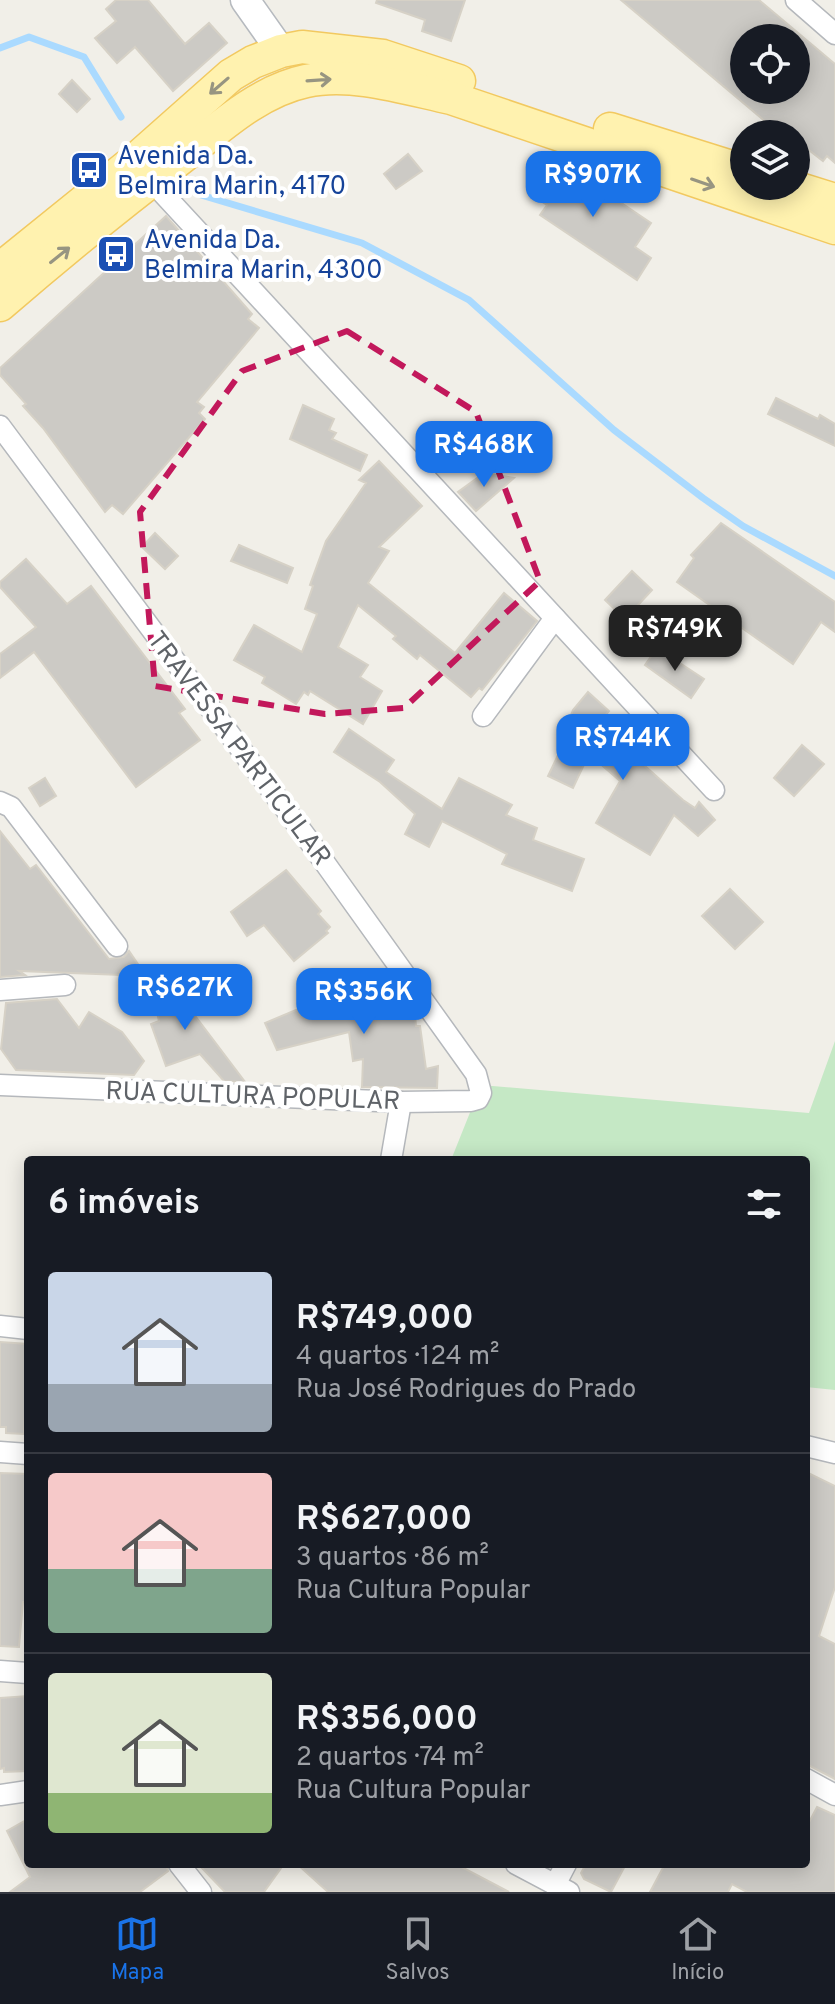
<!DOCTYPE html>
<html lang="pt">
<meta charset="utf-8">
<style>
body{margin:0;font-family:Overpass,sans-serif;background:#20242c;color:#f1f3f6;height:100vh;display:flex;flex-direction:column;font-size:30px;white-space:nowrap}
*{box-sizing:border-box;margin:0}
p{font-size:26px;color:#9ea1a6}
.icon{flex:none;width:44px;height:44px;fill:none;stroke:currentColor;stroke-width:2;stroke-linecap:round;stroke-linejoin:round}
.map{position:relative;flex:1;overflow:hidden}
.panel{position:absolute;left:24px;top:1156px;width:786px;height:712px;display:flex;flex-direction:column;background:#171b24;border-radius:8px;box-shadow:0 4px 20px #0003}
.panel>*{flex:none}
.tools{position:absolute;left:730px;top:24px;display:grid;gap:16px}
.tools a{display:grid;place-items:center;width:80px;height:80px;border-radius:50%;background:#171b24;box-shadow:0 4px 20px #0003;font-size:40px}
.price{position:absolute;translate:-50% -68px;padding:0 18px;border-radius:16px;background:#1a73e8;color:#fff;font-size:26px;line-height:52px;filter:drop-shadow(0 2px 4px #0008)}
.price::after{content:'';position:absolute;left:50%;top:48px;width:24px;height:18px;margin-left:-12px;background:inherit;clip-path:polygon(0 0,100% 0,50% 100%)}
.price.selected{background:#222;color:#fff}
ul{padding:0;list-style:none}
li{display:flex;align-items:center;gap:24px;height:200px;padding:0 24px}
li+li{border-top:2px solid #363941}
li span{display:grid;place-items:center;flex:none;width:224px;height:160px;border-radius:8px;color:#555}
li>.icon{margin-inline-start:auto}
span .icon{width:96px;height:96px;fill:#fffc;stroke-width:1}
li b{font-size:34px}
h2{display:flex;justify-content:space-between;align-items:center;height:96px;padding:0 24px;font-size:34px}
.tabs{display:flex;justify-content:space-around;align-items:center;height:112px;border-top:2px solid #363941;background:#171b24;font-size:22px;color:#9ea1a6}
.tabs a{display:grid;justify-items:center;gap:4px}
.tabs .selected{color:#1a73e8}
.map>svg:first-child{display:block}
.green{fill:#c5e8c5}
.lines{fill:none;stroke-linecap:round;stroke-linejoin:round}
.stream{stroke:#aadaff;stroke-width:7}
.building{fill:#cccac5;stroke:#d6d1c6;stroke-width:2;fill-rule:evenodd}
.street-casing{stroke:#b5b8bc;stroke-width:23}
.secondary-casing{stroke:#b6babf;stroke-width:31}
.primary-casing{stroke:#f2c960;stroke-width:35}
.street{stroke:#fff;stroke-width:20}
.secondary{stroke:#fff;stroke-width:28}
.primary{stroke:#fff2af;stroke-width:32}
.oneway{stroke:#979581}
.marked{fill:none;stroke:#c2185b;stroke-width:6;stroke-dasharray:16 10;stroke-linejoin:round}
.labels{text-anchor:middle;stroke-width:8;stroke-linejoin:round;paint-order:stroke}
.transit-label{font-size:26px;fill:#164399;stroke:#fff;text-anchor:start}
.street-label{font-size:26px;fill:#5f6368;stroke:#fff}
</style>
<div class="map">
<svg width="835" height="1892" viewBox="0 0 835 1892">
<rect width="100%" height="100%" fill="#f1efe8"/>
<path class="green" d="M 835,1041 L 835,1390 L 806,1387 L 806,1160 L 451,1160 L 481,1085 L 809,1113 Z"/>
<g class="lines">
<g class="stream">
<path d="M 0,48 L 29,37 L 84,57 L 121,117"/>
<path d="M 186,180 L 201,195 L 362,243 L 469,300 L 614,430 L 703,498 L 743,526 L 835,576"/>
</g>
</g>
<g class="building">
<path d="M 116,0 L 148,0 L 185,44 L 209,23 L 227,43 L 173,91 L 135,47 L 117,63 L 95,38 L 116,21 L 106,9 Z"/>
<path d="M 377,0 L 465,0 L 451,41 L 422,31 L 425,20 L 376,3 Z"/>
<path d="M 621,0 L 759,0 L 835,64 L 835,163 L 827,156 L 823,161 L 796,140 L 796,134 L 788,134 L 783,129 L 779,133 ZM 744,38 L 796,38 L 796,90 L 744,90 Z"/>
<path d="M 72,80 L 90,99 L 77,112 L 59,94 Z"/>
<path d="M 408,154 L 422,171 L 396,189 L 384,174 Z"/>
<path d="M 545,163 L 565,177 L 568,173 L 608,199 L 611,196 L 651,223 L 635,247 L 651,258 L 637,280 L 540,215 L 547,205 L 528,193 Z"/>
<path d="M 166,216 L 252,314 L 248,319 L 259,328 L 197,402 L 204,407 L 199,413 L 205,419 L 123,514 L 112,505 L 105,512 L 43,428 L 23,406 L 26,404 L 0,375 L 0,368 Z"/>
<path d="M 776,398 L 818,419 L 820,415 L 835,424 L 835,446 L 768,414 Z"/>
<path d="M 303,405 L 334,419 L 329,430 L 336,433 L 332,439 L 367,455 L 360,471 L 290,439 Z"/>
<path d="M 379,461 L 422,506 L 379,547 L 389,551 L 368,583 L 455,653 L 504,593 L 537,621 L 482,690 L 479,688 L 471,697 L 420,655 L 417,659 L 393,639 L 396,636 L 358,605 L 338,647 L 368,665 L 360,677 L 382,691 L 363,724 L 310,691 L 308,695 L 304,692 L 296,704 L 262,683 L 265,677 L 234,660 L 254,625 L 302,652 L 317,614 L 305,609 L 313,586 L 310,585 L 326,541 L 366,483 L 359,480 Z"/>
<path d="M 484,473 L 514,478 L 476,511 L 458,492 Z"/>
<path d="M 721,523 L 835,602 L 835,632 L 821,622 L 793,664 L 677,582 L 694,558 L 691,555 Z"/>
<path d="M 155,533 L 178,556 L 165,569 L 142,547 Z"/>
<path d="M 239,545 L 293,568 L 287,583 L 231,561 Z"/>
<path d="M 26,559 L 67,604 L 91,586 L 185,709 L 179,713 L 200,740 L 136,787 L 34,652 L 0,678 L 0,654 L 36,627 L 0,587 L 0,582 Z"/>
<path d="M 632,571 L 652,590 L 625,619 L 605,600 Z"/>
<path d="M 657,648 L 704,679 L 691,698 L 645,665 Z"/>
<path d="M 588,692 L 609,711 L 602,719 L 611,727 L 607,732 L 683,800 L 695,808 L 699,802 L 715,820 L 698,836 L 674,815 L 650,855 L 596,823 L 620,781 L 589,754 L 573,788 L 548,776 L 571,728 L 567,725 L 573,710 Z"/>
<path d="M 349,729 L 394,760 L 386,772 L 442,809 L 459,778 L 512,805 L 506,815 L 537,828 L 533,840 L 584,859 L 572,891 L 502,864 L 507,854 L 442,821 L 429,847 L 405,834 L 415,814 L 380,782 L 334,752 Z"/>
<path d="M 802,745 L 824,764 L 794,796 L 774,778 Z"/>
<path d="M 45,778 L 56,796 L 40,806 L 29,788 Z"/>
<path d="M 0,831 L 30,869 L 36,865 L 109,959 L 124,957 L 129,951 L 146,976 L 19,971 L 25,975 L 0,977 Z"/>
<path d="M 286,870 L 321,911 L 318,914 L 330,927 L 326,931 L 328,933 L 294,961 L 264,925 L 247,936 L 231,912 Z"/>
<path d="M 730,889 L 763,922 L 735,949 L 702,916 Z"/>
<path d="M 148,975 L 165,976 L 245,1082 L 224,1081 L 200,1054 L 166,1066 L 151,1024 L 159,1021 Z"/>
<path d="M 360,983 L 367,1001 L 398,993 L 415,1015 L 416,1026 L 420,1026 L 426,1069 L 438,1066 L 437,1088 L 362,1087 L 363,1059 L 353,1061 L 349,1032 L 277,1050 L 265,1023 Z"/>
<path d="M 57,999 L 79,1028 L 89,1012 L 122,1032 L 144,1061 L 134,1075 L 16,1070 L 1,1049 L 6,1003 Z"/>
<path d="M 0,1342 L 28,1344 L 24,1434 L 6,1433 L 6,1427 L 0,1427 Z"/>
<path d="M 806,1472 L 835,1486 L 835,1587 L 819,1636 L 835,1644 L 835,1779 L 806,1764 Z"/>
<path d="M 0,1473 L 28,1474 L 28,1602 L 23,1602 L 19,1647 L 0,1646 Z"/>
<path d="M 28,1696 L 28,1771 L 4,1772 L 4,1768 L 0,1769 L 0,1698 Z"/>
<path d="M 817,1807 L 835,1815 L 835,1892 L 747,1892 L 732,1884 L 728,1892 L 650,1892 L 665,1864 L 806,1864 L 806,1828 Z"/>
<path d="M 28,1819 L 28,1864 L 166,1864 L 168,1871 L 140,1892 L 10,1892 L 30,1877 L 7,1831 Z"/>
<path d="M 198,1864 L 284,1864 L 264,1892 L 225,1892 Z"/>
<path d="M 297,1864 L 456,1864 L 509,1892 L 328,1892 Z"/>
<path d="M 586,1864 L 626,1864 L 611,1892 L 584,1879 L 581,1873 Z"/>
</g>
<g class="lines">
<defs>
<g id="street">
<path d="M 796,0 L 835,34"/>
<path d="M 144,173 L 714,790"/>
<path d="M 0,426 L 307,838 L 476,1074 L 481,1093 L 478,1099 L 471,1101 L 401,1102 L 0,1085"/>
<path d="M 483,716 L 555,618"/>
<path d="M 0,802 L 11,807 L 117,946"/>
<path d="M 0,990 L 65,985"/>
<path d="M 391,1160 L 401,1102"/>
<path d="M 0,1326 L 28,1329"/>
<path d="M 806,1446 L 835,1453"/>
<path d="M 0,1452 L 28,1454"/>
<path d="M 0,1671 L 28,1673"/>
<path d="M 806,1779 L 835,1795"/>
<path d="M 0,1795 L 28,1791"/>
<path d="M 179,1864 L 201,1892"/>
<path d="M 516,1864 L 569,1892"/>
<path d="M 555,1885 L 566,1864"/>
</g>
<path id="secondary" d="M 245,0 L 281,51"/>
<g id="primary">
<path d="M 610,129 L 744,171"/>
<path d="M 790,186 L 835,200"/>
<path d="M 0,269 L 135,160 L 231,75 L 253,62 L 281,51 L 302,47 L 383,56 L 459,81"/>
<path d="M 0,305 C 59,254 119,205 181,158 C 218,129 258,91 306,81 C 352,71 405,88 451,98 L 835,228"/>
</g>
</defs>
<use href="#street" class="street-casing"/>
<use href="#secondary" class="secondary-casing"/>
<use href="#primary" class="primary-casing"/>
<use href="#street" class="street"/>
<use href="#secondary" class="secondary"/>
<use href="#primary" class="primary"/>
</g>
<defs><path id="oneway-shaft" d="M-6 0H5M1.5-3L5.5 0L1.5 3" fill="none" stroke-width="1.6" stroke-linecap="round" stroke-linejoin="round" transform="scale(2)"/></defs>
<g class="oneway">
<use href="#oneway-shaft" transform="translate(319 80) rotate(-4)"/>
<use href="#oneway-shaft" transform="translate(219 86) rotate(139)"/>
<use href="#oneway-shaft" transform="translate(703 183) rotate(19)"/>
<use href="#oneway-shaft" transform="translate(60 255) rotate(-39)"/>
</g>
<path class="marked" d="M 347,331 L 476,412 L 540,581 L 404,708 L 325,714 L 155,686 L 140,512 L 242,371 Z"/>
<defs>
<symbol id="bus-square" viewBox="-11 -11 22 22"><rect x="-9" y="-9" width="18" height="18" rx="4" fill="#1a4fb4" stroke="#fff"/><path d="M-5-6H5V4H4V6H2V4H-2V6H-4V4H-5ZM-3.5-4V0h7V-4ZM-3.5 1.2v1.5H-2V1.2ZM2 1.2v1.5H3.5V1.2Z" fill="#fff"/></symbol>
</defs>
<g fill-rule="evenodd">
<use href="#bus-square" x="67" y="148" width="44" height="44"/>
<use href="#bus-square" x="94" y="232" width="44" height="44"/>
</g>
<g class="labels">
<g class="transit-label">
<text x="117" y="164">Avenida Da.<tspan x="117" dy="30">Belmira Marin, 4170</tspan></text>
<text x="144" y="248">Avenida Da.<tspan x="144" dy="30">Belmira Marin, 4300</tspan></text>
</g>
<g class="street-label">
<text transform="translate(240 748) rotate(53)" y="9">TRAVESSA PARTICULAR</text>
<text transform="translate(253 1095) rotate(2)" y="9">RUA CULTURA POPULAR</text>
</g>
</g>
</svg>
<div class="tools">
<a><svg class="icon" aria-label="locate" viewBox="0 0 24 24"><circle cx="12" cy="12" r="6"/><path d="M12 2v4M12 18v4M2 12h4M18 12h4"/></svg></a>
<a><svg class="icon" aria-label="layers" viewBox="0 0 24 24"><path d="M12 4l9 5-9 5-9-5zM3 14l9 5 9-5"/></svg></a>
</div>
<b class="price" style="left:593px;top:219px">R$907K</b>
<b class="price" style="left:484px;top:489px">R$468K</b>
<b class="price selected" style="left:675px;top:673px">R$749K</b>
<b class="price" style="left:623px;top:782px">R$744K</b>
<b class="price" style="left:185px;top:1032px">R$627K</b>
<b class="price" style="left:364px;top:1036px">R$356K</b>
<section class="panel">
<h2>6 imóveis<svg class="icon" aria-label="filters" viewBox="0 0 24 24"><path d="M4 7h16M4 17h16"/><circle cx="9" cy="7" r="2"/><circle cx="15" cy="17" r="2"/></svg></h2>
<ul>
<li><span style="background:linear-gradient(#c9d6e8 70%,#9aa5b1 0)"><svg class="icon" aria-label="home" viewBox="0 0 24 24"><path d="M3 11l9-7 9 7M6 9v11h12V9"/></svg></span><div><b>R$749,000</b><p>4 quartos · 124 m²</p><p>Rua José Rodrigues do Prado</p></div></li>
<li><span style="background:linear-gradient(#f6c9c9 60%,#7fa58c 0)"><svg class="icon" aria-label="home" viewBox="0 0 24 24"><path d="M3 11l9-7 9 7M6 9v11h12V9"/></svg></span><div><b>R$627,000</b><p>3 quartos · 86 m²</p><p>Rua Cultura Popular</p></div></li>
<li><span style="background:linear-gradient(#dfe7d0 75%,#8fb573 0)"><svg class="icon" aria-label="home" viewBox="0 0 24 24"><path d="M3 11l9-7 9 7M6 9v11h12V9"/></svg></span><div><b>R$356,000</b><p>2 quartos · 74 m²</p><p>Rua Cultura Popular</p></div></li>
</ul>
</section>
</div>
<nav class="tabs">
<a class="selected"><svg class="icon" aria-label="map" viewBox="0 0 24 24"><path d="M3 6l6-2 6 2 6-2v14l-6 2-6-2-6 2zM9 4v14M15 6v14"/></svg>Mapa</a>
<a><svg class="icon" aria-label="saved" viewBox="0 0 24 24"><path d="M7 4h10v16l-5-4-5 4z"/></svg>Salvos</a>
<a><svg class="icon" aria-label="home" viewBox="0 0 24 24"><path d="M3 11l9-7 9 7M6 9v11h12V9"/></svg>Início</a>
</nav>
